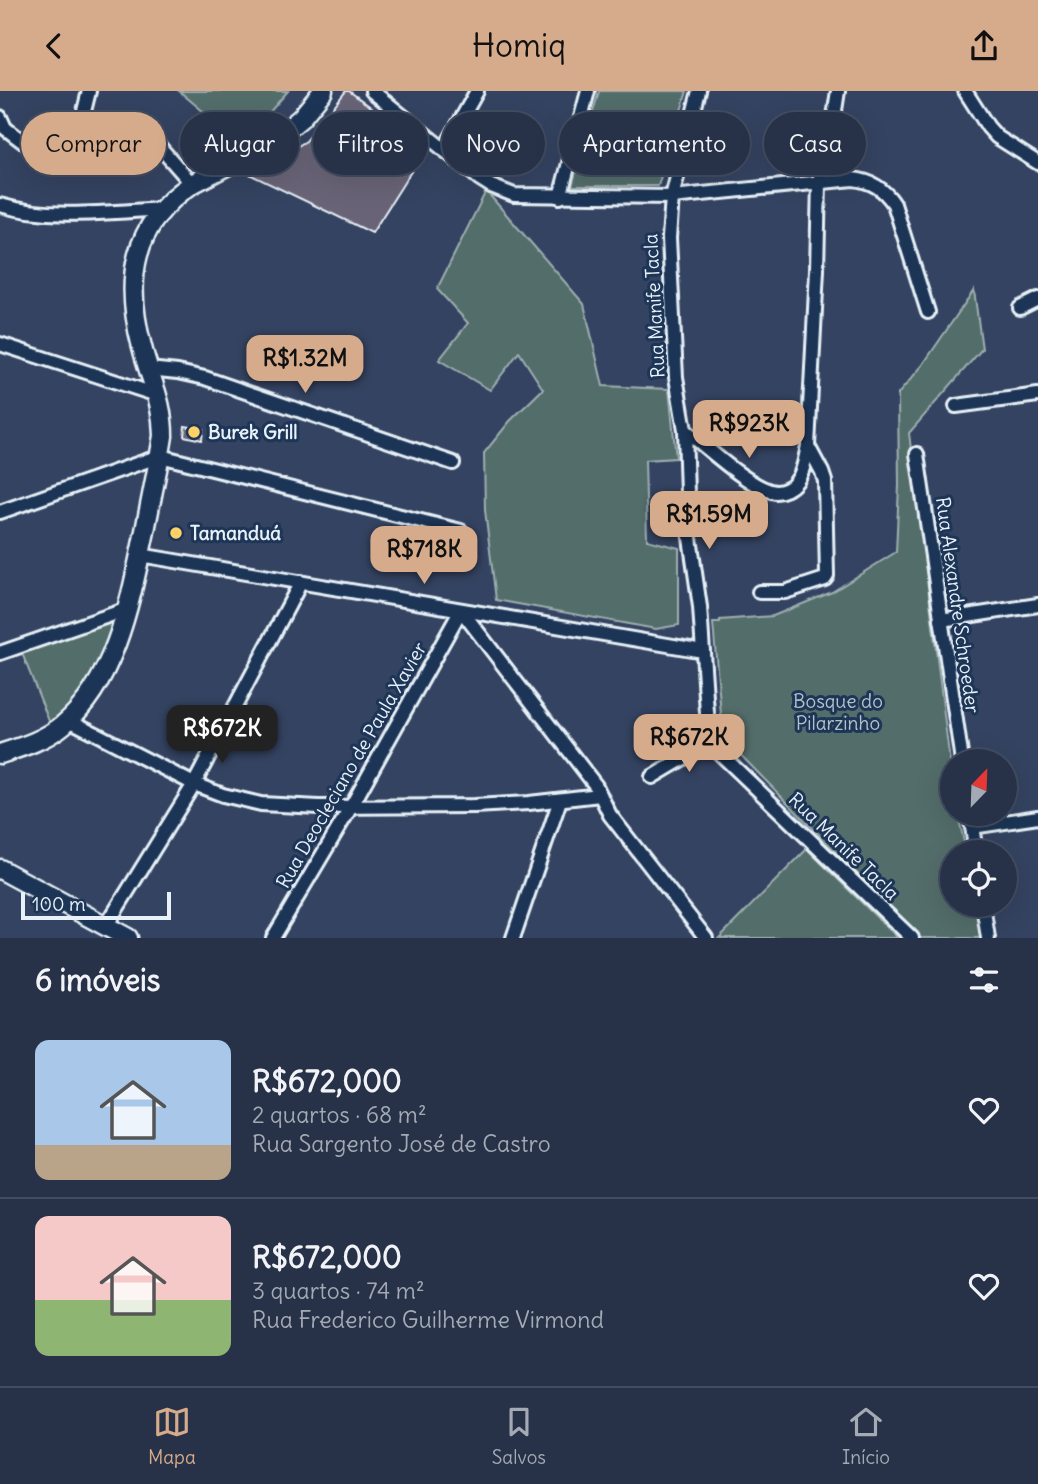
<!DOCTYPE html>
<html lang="pt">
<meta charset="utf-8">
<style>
body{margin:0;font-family:Delius,sans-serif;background:#2f3a50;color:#f1f3f6;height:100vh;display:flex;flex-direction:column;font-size:26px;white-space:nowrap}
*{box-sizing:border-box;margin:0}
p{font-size:23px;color:#a4aab4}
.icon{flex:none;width:38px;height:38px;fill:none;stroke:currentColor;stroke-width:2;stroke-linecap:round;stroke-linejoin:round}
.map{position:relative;height:847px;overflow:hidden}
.sheet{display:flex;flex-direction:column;background:#273249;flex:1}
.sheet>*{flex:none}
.hud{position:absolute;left:21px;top:21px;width:998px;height:63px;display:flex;gap:14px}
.needle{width:46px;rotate:23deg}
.fabs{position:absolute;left:940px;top:658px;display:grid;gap:14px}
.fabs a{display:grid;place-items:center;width:77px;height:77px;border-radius:50%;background:#273249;box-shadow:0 7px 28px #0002,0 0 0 2px #434d61;font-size:35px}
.scale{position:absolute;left:21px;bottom:18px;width:150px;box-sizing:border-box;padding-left:7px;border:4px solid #e8f1f8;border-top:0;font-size:19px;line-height:24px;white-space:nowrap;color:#e8f1f8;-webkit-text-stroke:5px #1d3557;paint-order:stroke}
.price{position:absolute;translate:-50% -60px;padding:0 16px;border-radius:14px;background:#d6ab8b;color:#111;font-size:23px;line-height:46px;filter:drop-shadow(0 2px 4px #0008)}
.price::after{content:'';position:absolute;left:50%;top:42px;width:21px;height:16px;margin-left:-10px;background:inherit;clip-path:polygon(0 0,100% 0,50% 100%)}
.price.on{background:#222;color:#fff}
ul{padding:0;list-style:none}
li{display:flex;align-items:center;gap:21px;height:175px;padding:0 35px}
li+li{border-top:2px solid #434d61}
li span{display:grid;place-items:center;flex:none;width:196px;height:140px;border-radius:14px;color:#555}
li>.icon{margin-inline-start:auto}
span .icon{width:84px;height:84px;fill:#fffc;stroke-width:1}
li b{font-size:30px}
h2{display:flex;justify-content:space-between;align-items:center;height:84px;padding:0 35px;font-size:30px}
.tag{padding:0 24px;border-radius:32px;background:#273249;box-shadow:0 7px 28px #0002,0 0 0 2px #434d61;font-size:24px;line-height:63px}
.tag.on{background:#d6ab8b;color:#111}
header{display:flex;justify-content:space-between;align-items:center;height:91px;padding:0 35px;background:#d6ab8b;color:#111;font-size:32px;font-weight:600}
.tabs{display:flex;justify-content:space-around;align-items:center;height:98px;border-top:2px solid #434d61;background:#273249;font-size:19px;color:#a4aab4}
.tabs a{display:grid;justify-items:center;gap:4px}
.tabs .on{color:#d6ab8b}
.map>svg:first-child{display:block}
.green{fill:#536d6a;stroke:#9eafb1;stroke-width:2}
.building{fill:#696477;stroke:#e8f1f8;stroke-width:2}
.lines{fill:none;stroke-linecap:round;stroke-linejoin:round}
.street-casing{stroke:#e8f1f8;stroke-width:18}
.secondary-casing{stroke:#e8f1f8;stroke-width:23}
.street{stroke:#1d3557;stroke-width:12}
.secondary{stroke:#1d3557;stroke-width:18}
.poi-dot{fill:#ffd166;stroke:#1d3557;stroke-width:2.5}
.labels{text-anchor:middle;stroke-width:6;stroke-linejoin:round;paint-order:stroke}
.street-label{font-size:19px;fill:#e8f1f8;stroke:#1d3557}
.poi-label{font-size:19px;font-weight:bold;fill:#e8f1f8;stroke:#1d3557;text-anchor:start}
.park-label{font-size:19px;fill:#b4c3c6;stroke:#1d3557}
</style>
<header><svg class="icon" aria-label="back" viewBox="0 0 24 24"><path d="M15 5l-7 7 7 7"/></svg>Homiq<svg class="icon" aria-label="share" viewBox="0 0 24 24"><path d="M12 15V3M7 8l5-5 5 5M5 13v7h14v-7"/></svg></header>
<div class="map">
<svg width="1038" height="847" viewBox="0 0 1038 847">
<rect width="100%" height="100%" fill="#344361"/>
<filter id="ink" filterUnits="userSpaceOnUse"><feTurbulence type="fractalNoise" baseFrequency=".0143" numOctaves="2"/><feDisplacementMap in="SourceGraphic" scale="14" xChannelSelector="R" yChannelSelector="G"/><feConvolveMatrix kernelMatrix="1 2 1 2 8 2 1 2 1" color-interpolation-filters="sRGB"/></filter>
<g filter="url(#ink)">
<g class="green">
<path d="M 179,0 L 288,0 L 242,53 Z"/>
<path d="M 599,0 L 687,0 L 658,95 L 572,95 Z"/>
<path d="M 486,100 L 584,213 L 603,295 L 669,298 L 676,367 L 645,369 L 647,449 L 679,457 L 679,534 L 656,538 L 496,509 L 485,419 L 484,362 L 510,330 L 543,298 L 519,261 L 490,299 L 439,269 L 468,232 L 437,198 Z"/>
<path d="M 974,199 L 982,258 L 909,342 L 952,688 L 952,723 L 958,723 L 966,761 L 952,761 L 952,814 L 976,814 L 983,847 L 920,847 L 723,646 L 713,532 L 720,532 L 720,529 L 773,525 L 832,501 L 896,461 L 899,394 L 898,303 L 922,275 Z"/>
<path d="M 116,530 C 103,560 90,594 68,619 C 63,625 57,630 51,635 L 22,562 Z"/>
<path d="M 807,758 L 898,847 L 719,847 Z"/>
</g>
<g class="building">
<path d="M 346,0 L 349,0 L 426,57 L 372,142 L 251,84 L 306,50 Z"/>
<path d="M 582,60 L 602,67 L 599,78 L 579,71 Z"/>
<path d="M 185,335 L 203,338 L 202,349 L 184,345 Z"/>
</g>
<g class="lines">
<defs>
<g id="street">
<path d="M 372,0 L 480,88 L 491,95 L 514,104 L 672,106 L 853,88 C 872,90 884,98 894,113 L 928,221"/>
<path d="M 699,0 L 672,106 L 669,147 L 676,286 L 685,339 L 688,433 L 700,516 L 709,652 L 912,847"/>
<path d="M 965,0 L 988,36 L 997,46 L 1038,72"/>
<path d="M 0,26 L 5,37 L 22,50 L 40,59 L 140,52 L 158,54 L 192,93"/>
<path d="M 75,57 L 89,0"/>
<path d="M 444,59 L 477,0"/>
<path d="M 560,106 L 588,0"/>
<path d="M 0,114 C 50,129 110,121 162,118"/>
<path d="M 1020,217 L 1038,208"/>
<path d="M 0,253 L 157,304"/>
<path d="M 148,278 L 178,281 L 205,287 L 453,372"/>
<path d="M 956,315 L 1038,304"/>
<path d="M 685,339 C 704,354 753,400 776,401 C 783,401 791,397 795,392 C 804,382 805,367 808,355"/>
<path d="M 917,363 L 962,670"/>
<path d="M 0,421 L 160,365 L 461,440"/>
<path d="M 140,464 L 703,560"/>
<path d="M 759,501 L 785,501 L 825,488 L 827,485 L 825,390 L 822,381 L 808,355 L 817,179 L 819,91 L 833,32 L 838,0"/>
<path d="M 941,529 L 1038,514"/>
<path d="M 0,562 L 128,518"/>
<path d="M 69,629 L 194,693 L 223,704 L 261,713 L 319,716 L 475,715 L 529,712 L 600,704"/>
<path d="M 652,686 L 709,652"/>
<path d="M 970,723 L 976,761"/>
<path d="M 972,736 L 1038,726"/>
<path d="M 983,814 L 988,847"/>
<path d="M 106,835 L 194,693 L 301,491"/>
<path d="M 273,847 L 351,716 L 461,519 L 596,695 L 610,724 L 706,847"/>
<path d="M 513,847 L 560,709"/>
</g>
<g id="secondary">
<path d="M 0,663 C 22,656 45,649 63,634 C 117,589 131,505 145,440 C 151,408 158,377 163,345 C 163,310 150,288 142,256 C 124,189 132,133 192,93 L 272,51 L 301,27 L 323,0"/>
<path d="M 0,778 L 128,847"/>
</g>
</defs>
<use href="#street" class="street-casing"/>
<use href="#secondary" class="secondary-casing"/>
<use href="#street" class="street"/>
<use href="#secondary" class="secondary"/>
</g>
</g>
<g class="poi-dot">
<circle cx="194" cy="341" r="7"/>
<circle cx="176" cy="442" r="7"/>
</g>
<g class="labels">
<g class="street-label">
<text transform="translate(654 215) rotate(-93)" y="7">Rua Manife Tacla</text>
<text transform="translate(958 514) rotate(82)" y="7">Rua Alexandre Schroeder</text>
<text transform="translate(351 674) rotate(-60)" y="7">Rua Deocleciano de Paula Xavier</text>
<text transform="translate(844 755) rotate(44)" y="7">Rua Manife Tacla</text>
</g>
<g class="poi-label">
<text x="208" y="348">Burek Grill</text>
<text x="190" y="449">Tamanduá</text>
</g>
<g class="park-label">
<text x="838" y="617">Bosque do<tspan x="838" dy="22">Pilarzinho</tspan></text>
</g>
</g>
</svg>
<div class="fabs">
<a><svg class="needle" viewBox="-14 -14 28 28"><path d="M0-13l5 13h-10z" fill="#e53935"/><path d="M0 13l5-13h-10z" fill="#a4aab4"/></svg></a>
<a><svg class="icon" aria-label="locate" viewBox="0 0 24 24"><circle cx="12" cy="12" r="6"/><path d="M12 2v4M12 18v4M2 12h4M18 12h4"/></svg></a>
</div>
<div class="scale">100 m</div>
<b class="price" style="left:305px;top:304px">R$1.32M</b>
<b class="price" style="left:749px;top:369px">R$923K</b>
<b class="price" style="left:709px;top:460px">R$1.59M</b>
<b class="price" style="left:424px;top:495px">R$718K</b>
<b class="price on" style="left:222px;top:674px">R$672K</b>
<b class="price" style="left:689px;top:683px">R$672K</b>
<div class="hud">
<a class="tag on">Comprar</a>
<a class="tag">Alugar</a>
<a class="tag">Filtros</a>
<a class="tag">Novo</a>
<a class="tag">Apartamento</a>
<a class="tag">Casa</a>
</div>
</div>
<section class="sheet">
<h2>6 imóveis<svg class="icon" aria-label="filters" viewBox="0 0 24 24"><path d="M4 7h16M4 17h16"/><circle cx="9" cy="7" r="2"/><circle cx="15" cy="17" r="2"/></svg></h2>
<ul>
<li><span style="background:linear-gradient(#a9c7e8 75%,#b9a48a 0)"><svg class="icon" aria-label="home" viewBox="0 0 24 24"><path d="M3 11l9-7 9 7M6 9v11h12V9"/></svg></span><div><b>R$672,000</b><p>2 quartos · 68 m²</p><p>Rua Sargento José de Castro</p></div><svg class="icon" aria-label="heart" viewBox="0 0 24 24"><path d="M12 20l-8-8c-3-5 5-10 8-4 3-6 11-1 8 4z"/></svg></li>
<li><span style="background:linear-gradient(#f6c9c9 60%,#8fb573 0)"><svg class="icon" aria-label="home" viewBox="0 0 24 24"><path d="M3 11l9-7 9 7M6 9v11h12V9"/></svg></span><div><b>R$672,000</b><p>3 quartos · 74 m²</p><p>Rua Frederico Guilherme Virmond</p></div><svg class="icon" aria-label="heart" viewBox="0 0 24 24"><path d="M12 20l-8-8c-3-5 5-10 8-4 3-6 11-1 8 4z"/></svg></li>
</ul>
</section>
<nav class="tabs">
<a class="on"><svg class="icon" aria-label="map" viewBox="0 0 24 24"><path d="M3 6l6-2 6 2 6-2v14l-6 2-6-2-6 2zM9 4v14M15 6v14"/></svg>Mapa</a>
<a><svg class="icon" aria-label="saved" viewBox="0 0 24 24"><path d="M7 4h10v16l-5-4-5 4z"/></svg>Salvos</a>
<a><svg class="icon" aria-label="home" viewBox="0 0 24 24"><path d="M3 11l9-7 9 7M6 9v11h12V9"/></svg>Início</a>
</nav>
